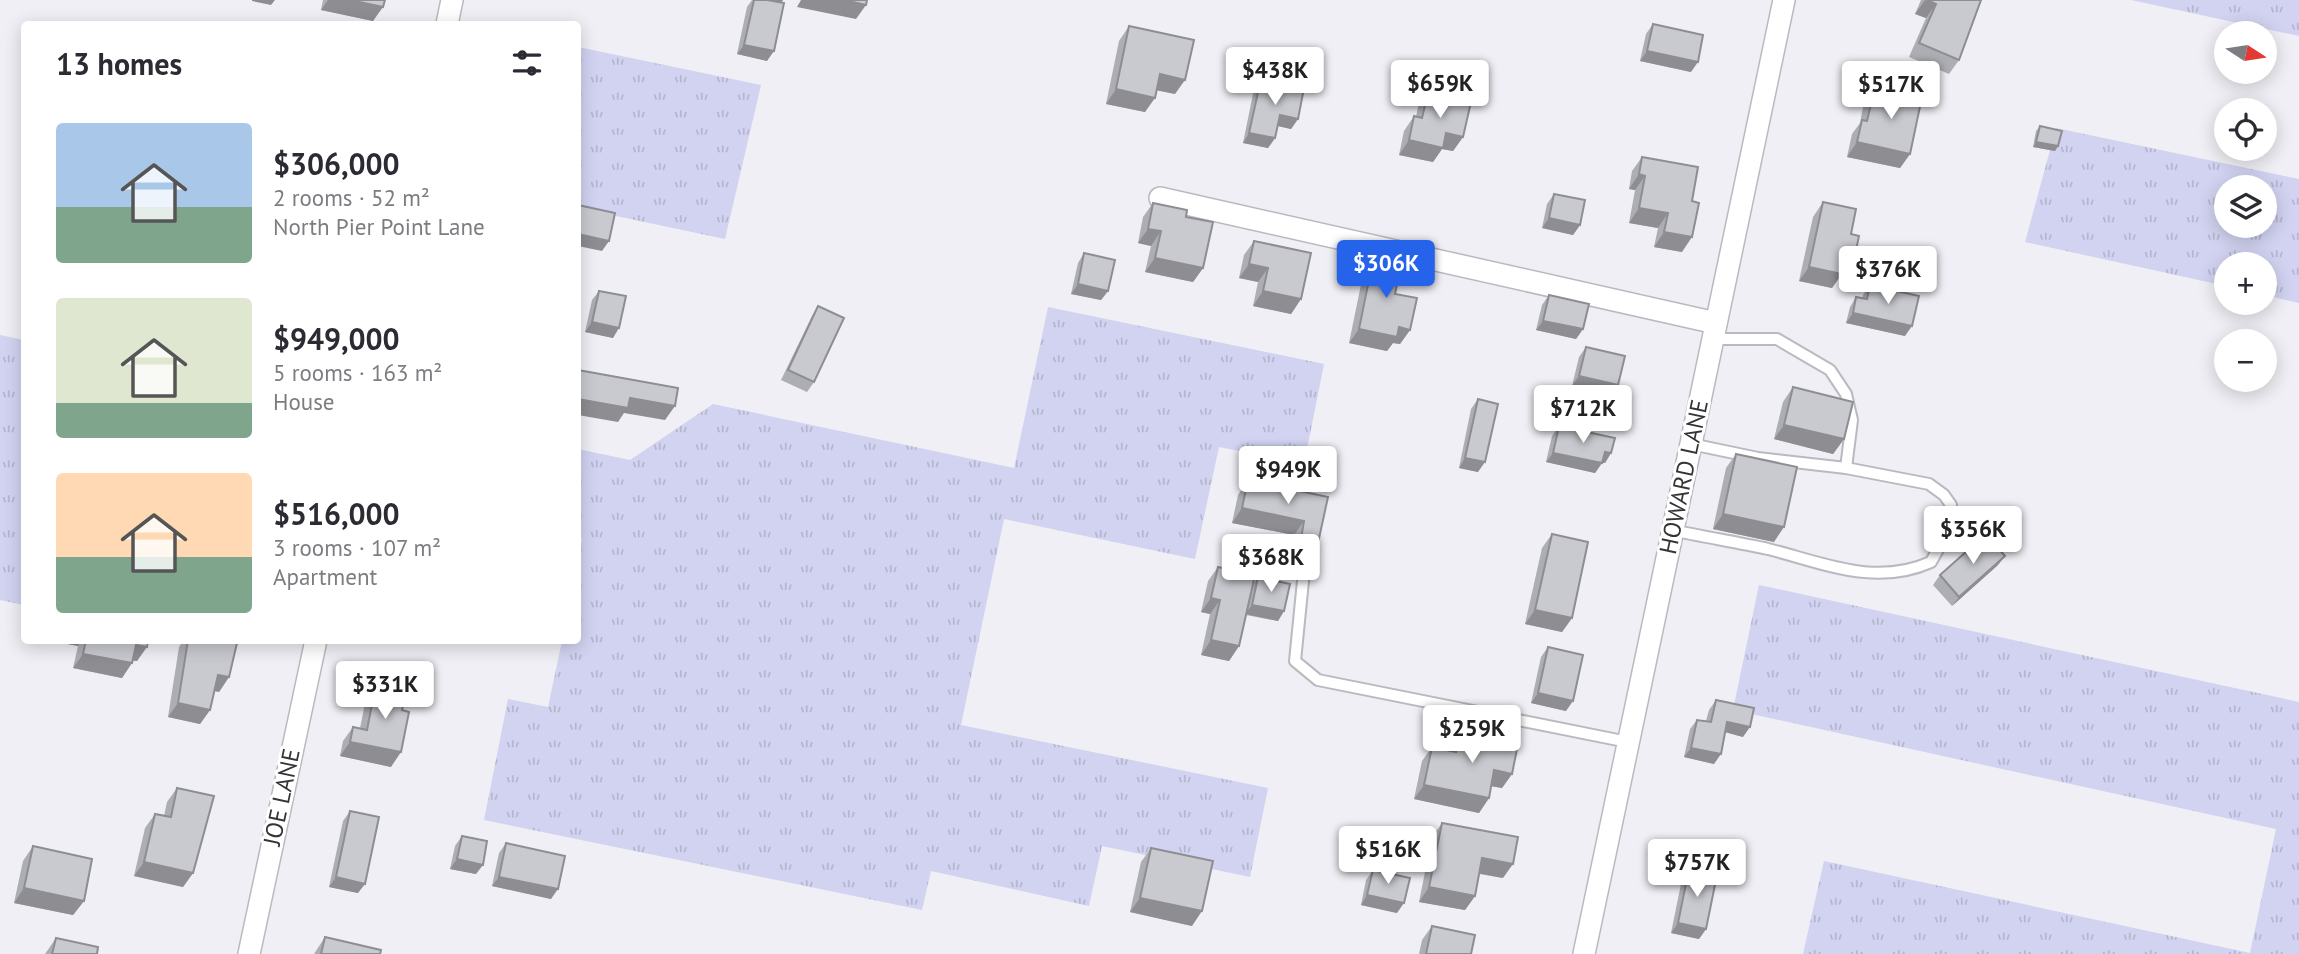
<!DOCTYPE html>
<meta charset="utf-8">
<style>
body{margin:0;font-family:"PT Sans",sans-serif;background:#f2f2f3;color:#2b2b33;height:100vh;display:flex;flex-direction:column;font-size:26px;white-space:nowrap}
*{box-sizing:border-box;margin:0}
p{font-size:23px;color:#7c7c81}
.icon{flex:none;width:38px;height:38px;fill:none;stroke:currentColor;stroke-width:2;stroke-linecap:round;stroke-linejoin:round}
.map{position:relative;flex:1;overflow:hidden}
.sheet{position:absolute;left:21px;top:21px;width:560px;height:623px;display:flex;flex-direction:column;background:#fff;border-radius:7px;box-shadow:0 4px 18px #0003}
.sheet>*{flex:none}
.needle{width:46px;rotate:102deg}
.controls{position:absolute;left:2214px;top:21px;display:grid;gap:14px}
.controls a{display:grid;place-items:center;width:63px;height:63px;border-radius:50%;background:#fff;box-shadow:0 4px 18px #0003;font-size:35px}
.price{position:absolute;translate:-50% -60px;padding:0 16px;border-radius:7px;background:#fff;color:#222;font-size:23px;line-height:46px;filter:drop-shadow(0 2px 4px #0008)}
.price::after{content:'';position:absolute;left:50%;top:42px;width:21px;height:16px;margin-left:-10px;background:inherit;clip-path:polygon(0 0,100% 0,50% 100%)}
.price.on{background:#2563eb;color:#fff}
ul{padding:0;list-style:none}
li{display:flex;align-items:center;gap:21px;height:175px;padding:0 35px}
li span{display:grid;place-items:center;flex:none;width:196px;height:140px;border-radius:7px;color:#555}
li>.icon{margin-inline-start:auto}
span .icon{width:84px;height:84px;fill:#fffc;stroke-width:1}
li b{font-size:30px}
h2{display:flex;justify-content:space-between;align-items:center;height:84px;padding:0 35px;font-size:30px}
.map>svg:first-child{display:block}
.grass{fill:url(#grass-tufts);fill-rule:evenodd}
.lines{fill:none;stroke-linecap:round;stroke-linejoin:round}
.lane-casing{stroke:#b9bac0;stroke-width:14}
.street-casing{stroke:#b9bac0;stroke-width:24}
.lane{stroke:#fff;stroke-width:10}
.street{stroke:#fff;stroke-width:21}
.wall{fill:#adaeb3}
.shaded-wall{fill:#8d8d92}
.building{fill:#c9cad0;stroke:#8d8d92;stroke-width:2}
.labels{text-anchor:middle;stroke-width:6;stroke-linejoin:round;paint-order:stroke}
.street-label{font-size:24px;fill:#343437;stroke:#fff}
</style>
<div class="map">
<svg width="2299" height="954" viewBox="0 0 2299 954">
<defs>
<pattern id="grass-tufts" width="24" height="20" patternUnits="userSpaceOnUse" patternTransform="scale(1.75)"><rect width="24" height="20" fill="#d1d3f1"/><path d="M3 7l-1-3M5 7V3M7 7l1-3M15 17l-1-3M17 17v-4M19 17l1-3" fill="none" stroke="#b4b6cf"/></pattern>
</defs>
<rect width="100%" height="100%" fill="#efeff5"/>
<g class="grass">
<path d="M 2131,0 L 2299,0 L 2299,36 Z"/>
<path d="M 578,47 L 761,85 L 725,239 L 578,208 Z"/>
<path d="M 2056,128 L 2299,179 L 2299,303 L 2265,295 L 2264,264 L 2226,264 L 2226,286 L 2025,242 ZM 2226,187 L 2264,187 L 2264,226 L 2226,226 Z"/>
<path d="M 1048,307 L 1324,364 L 1304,464 L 1219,447 L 1195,559 L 1004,519 L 961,725 L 1268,788 L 1250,877 L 1102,846 L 1089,906 L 931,871 L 922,910 L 484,820 L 508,699 L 548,707 L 562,641 L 578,640 L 578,563 L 582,538 L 578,537 L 578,449 L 630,460 L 713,404 L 1014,468 Z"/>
<path d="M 0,335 L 24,340 L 24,605 L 0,600 Z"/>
<path d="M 1759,585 L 2299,702 L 2299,954 L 1803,954 L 1824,861 L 2250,953 L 2276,829 L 1733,710 Z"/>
</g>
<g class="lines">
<defs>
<g id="lane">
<path d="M 1713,339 L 1777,339 L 1830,370 L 1846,394 L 1852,420 L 1846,468"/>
<path d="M 1672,530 C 1704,537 1736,542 1768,549 C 1824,563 1875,587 1931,562 L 1952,524 L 1951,505 L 1944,495 L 1929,484 L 1846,468 L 1758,458 L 1691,444"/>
<path d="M 1303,581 L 1295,661 L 1318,680 L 1628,742"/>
</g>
<g id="street">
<path d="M 447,24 L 452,0"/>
<path d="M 1160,198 L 1716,323"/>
<path d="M 249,954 L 316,640"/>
<path d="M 1584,954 L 1784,0"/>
</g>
</defs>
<use href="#lane" class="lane-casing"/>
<use href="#street" class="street-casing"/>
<use href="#lane" class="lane"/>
<use href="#street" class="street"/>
</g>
<g class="wall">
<path d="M 323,0 L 385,0 L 373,21 L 321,10 Z"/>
<path d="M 752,0 L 783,0 L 781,3 L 767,61 L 737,54 L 747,7 Z"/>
<path d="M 1921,0 L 1981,0 L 1959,60 L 1949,74 L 1909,57 L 1926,18 L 1915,14 Z"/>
<path d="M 1653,24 L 1691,72 L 1640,61 L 1646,34 Z"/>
<path d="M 1129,26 L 1175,94 L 1157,90 L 1145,112 L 1106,104 L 1119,41 Z"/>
<path d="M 1261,79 L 1298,119 L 1291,129 L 1278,126 L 1275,138 L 1268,148 L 1243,143 L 1254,89 Z"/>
<path d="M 1875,87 L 1910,154 L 1900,168 L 1847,157 L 1852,134 L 1860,123 L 1864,102 Z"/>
<path d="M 1428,93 L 1463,137 L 1453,151 L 1442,149 L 1433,162 L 1399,155 L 1404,131 L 1414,116 L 1416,117 L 1418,107 Z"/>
<path d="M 2040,126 L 2058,146 L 2055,151 L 2033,147 L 2036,131 Z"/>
<path d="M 1642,157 L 1692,201 L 1682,252 L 1654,247 L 1658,228 L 1629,223 L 1635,190 L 1629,189 L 1632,171 Z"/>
<path d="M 1554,194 L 1580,225 L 1573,235 L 1542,228 L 1547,204 Z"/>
<path d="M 1823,202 L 1851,234 L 1855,255 L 1845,269 L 1843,269 L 1832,288 L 1799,281 L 1813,217 Z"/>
<path d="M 1153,203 L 1186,217 L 1203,268 L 1193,282 L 1145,272 L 1151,246 L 1138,243 L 1143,217 Z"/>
<path d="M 1254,241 L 1301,299 L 1291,314 L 1253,306 L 1258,282 L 1239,278 L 1244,255 Z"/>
<path d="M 1084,253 L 1108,291 L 1101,300 L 1071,294 L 1078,263 Z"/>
<path d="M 1374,255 L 1395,294 L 1410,330 L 1400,344 L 1393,343 L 1387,351 L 1349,343 L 1364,270 Z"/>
<path d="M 1870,285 L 1905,336 L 1846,323 L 1850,307 L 1856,297 L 1862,298 L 1863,295 Z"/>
<path d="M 599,291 L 613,338 L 585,332 L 592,300 Z"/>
<path d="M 1549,295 L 1583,329 L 1576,339 L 1536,330 L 1542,305 Z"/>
<path d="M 818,306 L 814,382 L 807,392 L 781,380 L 812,316 Z"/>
<path d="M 1586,347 L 1618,385 L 1611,395 L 1572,386 L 1579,357 Z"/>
<path d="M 1793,387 L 1844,439 L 1833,454 L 1774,439 L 1783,402 Z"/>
<path d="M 1478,399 L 1478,472 L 1459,468 L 1471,409 Z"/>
<path d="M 1559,426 L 1611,453 L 1605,463 L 1602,463 L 1595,473 L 1546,462 L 1552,436 Z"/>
<path d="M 1736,454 L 1774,542 L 1713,529 L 1726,468 Z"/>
<path d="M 1248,480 L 1328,497 L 1308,557 L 1291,553 L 1294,535 L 1232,523 L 1238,495 Z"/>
<path d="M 1552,534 L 1572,618 L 1562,632 L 1525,624 L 1542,548 Z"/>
<path d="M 1998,565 L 1952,606 L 1933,585 L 1940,575 Z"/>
<path d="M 1218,567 L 1252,585 L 1258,577 L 1284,611 L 1278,621 L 1246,615 L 1239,646 L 1229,661 L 1201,655 L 1210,614 L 1201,612 L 1208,581 Z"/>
<path d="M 47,640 L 148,640 L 137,661 L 133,661 L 122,678 L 73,668 L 78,646 Z"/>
<path d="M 184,640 L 225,640 L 229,677 L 219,692 L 214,691 L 210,710 L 200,724 L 168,717 L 179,647 Z"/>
<path d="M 1548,647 L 1566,711 L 1531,703 L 1541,657 Z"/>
<path d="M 376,684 L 391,767 L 340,756 L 343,741 L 353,727 L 360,728 L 366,699 Z"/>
<path d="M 1716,700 L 1743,737 L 1725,732 L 1714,764 L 1684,757 L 1690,729 L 1697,720 L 1706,721 L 1709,710 Z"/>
<path d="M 1488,732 L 1512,774 L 1502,788 L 1491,786 L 1489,798 L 1479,813 L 1414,799 L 1422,761 L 1432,747 L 1449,750 L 1459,737 L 1482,742 Z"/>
<path d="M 177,788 L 193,873 L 183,887 L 134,876 L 145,828 L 155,814 L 164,816 L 167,802 Z"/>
<path d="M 350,811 L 358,893 L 329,887 L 343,821 Z"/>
<path d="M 1442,823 L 1503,878 L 1479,874 L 1475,896 L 1465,910 L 1419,902 L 1432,837 Z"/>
<path d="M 462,836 L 476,874 L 450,869 L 455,846 Z"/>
<path d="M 506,843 L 551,899 L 492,886 L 499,853 Z"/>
<path d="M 33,846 L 84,901 L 73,915 L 14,903 L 23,861 Z"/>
<path d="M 1151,848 L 1192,926 L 1130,912 L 1141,862 Z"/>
<path d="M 1689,869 L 1706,929 L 1699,939 L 1671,933 L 1682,879 Z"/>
<path d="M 1373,870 L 1397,913 L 1361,905 L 1366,880 Z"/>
<path d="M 1432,926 L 1471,954 L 1419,954 L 1422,940 Z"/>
<path d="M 325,937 L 380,954 L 314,954 Z"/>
<path d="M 56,938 L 97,954 L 45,954 Z"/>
</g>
<g class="shaded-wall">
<path d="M 252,0 L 275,0 L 271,5 L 252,1 Z"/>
<path d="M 328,0 L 350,0 L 383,7 L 373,21 L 321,10 Z"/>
<path d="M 765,0 L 783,0 L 779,5 Z"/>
<path d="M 801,0 L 844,0 L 866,5 L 856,19 L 797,7 Z"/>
<path d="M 1925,0 L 1936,4 L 1926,18 L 1915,14 Z"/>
<path d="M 744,45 L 774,51 L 767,61 L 737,54 Z"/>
<path d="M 1647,51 L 1698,62 L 1691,72 L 1640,61 Z"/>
<path d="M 1160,74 L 1185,80 L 1175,94 L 1150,89 Z"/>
<path d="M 1116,89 L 1155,98 L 1145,112 L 1106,104 Z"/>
<path d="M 1280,115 L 1298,119 L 1291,129 L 1273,125 Z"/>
<path d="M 1249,133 L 1275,138 L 1268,148 L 1243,143 Z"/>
<path d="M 1446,133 L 1463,137 L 1453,151 L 1442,149 L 1433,162 L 1399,155 L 1409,140 Z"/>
<path d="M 1857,142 L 1910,154 L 1900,168 L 1847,157 Z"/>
<path d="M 2036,142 L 2058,146 L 2055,151 L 2033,147 Z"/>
<path d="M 1639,174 L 1645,176 L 1635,190 L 1629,189 Z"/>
<path d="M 1639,208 L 1668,213 L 1658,228 L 1629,223 Z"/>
<path d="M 1549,218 L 1580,225 L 1573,235 L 1542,228 Z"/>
<path d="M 1148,229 L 1161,231 L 1151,246 L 1138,243 Z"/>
<path d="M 1664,232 L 1692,237 L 1682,252 L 1654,247 Z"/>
<path d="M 578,234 L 609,241 L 602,251 L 578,246 Z"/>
<path d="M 1847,253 L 1855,255 L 1845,269 L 1837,267 Z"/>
<path d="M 1155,258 L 1203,268 L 1193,282 L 1145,272 Z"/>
<path d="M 1249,264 L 1268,268 L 1258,282 L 1239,278 Z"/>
<path d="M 1809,267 L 1842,274 L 1832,288 L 1799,281 Z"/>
<path d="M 1078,284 L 1108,291 L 1101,300 L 1071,294 Z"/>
<path d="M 1263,291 L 1301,299 L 1291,314 L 1253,306 Z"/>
<path d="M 1853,313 L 1912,326 L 1905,336 L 1846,323 Z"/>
<path d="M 1543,321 L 1583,329 L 1576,339 L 1536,330 Z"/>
<path d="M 592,322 L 619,328 L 613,338 L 585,332 Z"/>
<path d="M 1399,327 L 1410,330 L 1400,344 L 1393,343 L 1387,351 L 1349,343 L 1359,329 Z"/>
<path d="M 1579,376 L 1618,385 L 1611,395 L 1572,386 Z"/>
<path d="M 630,398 L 675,406 L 665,420 L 624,413 L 618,422 L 578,415 L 578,399 Z"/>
<path d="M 1784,425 L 1844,439 L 1833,454 L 1774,439 Z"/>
<path d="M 1605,452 L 1611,453 L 1605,463 L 1598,462 Z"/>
<path d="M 1553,453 L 1602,463 L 1595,473 L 1546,462 Z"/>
<path d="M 1465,458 L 1485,462 L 1478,472 L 1459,468 Z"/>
<path d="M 1242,508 L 1304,521 L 1294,535 L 1232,523 Z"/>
<path d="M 1723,514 L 1784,527 L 1774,542 L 1713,529 Z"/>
<path d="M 1301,539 L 1318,543 L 1308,557 L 1291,553 Z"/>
<path d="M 2005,556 L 1998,565 L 1952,606 L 1959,597 Z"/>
<path d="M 1211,598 L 1220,600 L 1210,614 L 1201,612 Z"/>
<path d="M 1252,605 L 1284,611 L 1278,621 L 1245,614 Z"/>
<path d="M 1535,610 L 1572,618 L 1562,632 L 1525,624 Z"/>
<path d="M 47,640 L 82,640 L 78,646 Z"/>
<path d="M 1211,640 L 1239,646 L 1229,661 L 1201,655 Z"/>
<path d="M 136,645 L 147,647 L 137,661 L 126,659 Z"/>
<path d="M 83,654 L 132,663 L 122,678 L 73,668 Z"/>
<path d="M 218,675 L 229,677 L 219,692 L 208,689 Z"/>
<path d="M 1538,693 L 1573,701 L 1566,711 L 1531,703 Z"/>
<path d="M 178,703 L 210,710 L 200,724 L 168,717 Z"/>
<path d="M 1727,722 L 1750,727 L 1743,737 L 1721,731 Z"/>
<path d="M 350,742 L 401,752 L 391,767 L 340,756 Z"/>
<path d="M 1691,748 L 1721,754 L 1714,764 L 1684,757 Z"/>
<path d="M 1494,770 L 1512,774 L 1502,788 L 1484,785 Z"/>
<path d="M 1424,785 L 1489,798 L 1479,813 L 1414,799 Z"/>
<path d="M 1482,858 L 1513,864 L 1503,878 L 1472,872 Z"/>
<path d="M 457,859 L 483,865 L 476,874 L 450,869 Z"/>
<path d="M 144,862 L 193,873 L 183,887 L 134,876 Z"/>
<path d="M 336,877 L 365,884 L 358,893 L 329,887 Z"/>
<path d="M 499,877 L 558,889 L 551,899 L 492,886 Z"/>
<path d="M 1429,887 L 1475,896 L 1465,910 L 1419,902 Z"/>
<path d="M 24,888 L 84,901 L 73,915 L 14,903 Z"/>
<path d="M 1367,895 L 1404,903 L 1397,913 L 1361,905 Z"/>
<path d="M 1140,898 L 1202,911 L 1192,926 L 1130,912 Z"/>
<path d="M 1678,923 L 1706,929 L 1699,939 L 1671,933 Z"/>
</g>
<g class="building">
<path d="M 350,0 L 385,0 L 383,7 Z"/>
<path d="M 754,0 L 767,0 L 784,3 L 774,51 L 744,45 Z"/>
<path d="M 844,0 L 867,0 L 866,5 Z"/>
<path d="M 1927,0 L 1981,0 L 1959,60 L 1919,43 L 1936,4 Z"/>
<path d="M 1653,24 L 1703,35 L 1698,62 L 1647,51 Z"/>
<path d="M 1129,26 L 1194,40 L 1185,80 L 1160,74 L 1155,98 L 1116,89 Z"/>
<path d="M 1261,79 L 1304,88 L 1298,119 L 1280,115 L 1275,138 L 1249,133 Z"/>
<path d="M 1875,87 L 1922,97 L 1910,154 L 1857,142 L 1862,120 L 1867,121 Z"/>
<path d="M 1428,93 L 1471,102 L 1463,137 L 1446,133 L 1443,148 L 1409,140 L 1414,116 L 1422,118 Z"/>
<path d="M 2040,126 L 2062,131 L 2058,146 L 2036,142 Z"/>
<path d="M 1642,157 L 1698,167 L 1692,201 L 1699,203 L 1692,237 L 1664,232 L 1668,213 L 1639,208 L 1645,176 L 1639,174 Z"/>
<path d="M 1554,194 L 1585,200 L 1580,225 L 1549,218 Z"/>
<path d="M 1823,202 L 1856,209 L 1851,234 L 1859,236 L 1855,255 L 1847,253 L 1842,274 L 1809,267 Z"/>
<path d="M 1153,203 L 1187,210 L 1186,217 L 1213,222 L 1203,268 L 1155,258 L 1161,231 L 1148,229 Z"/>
<path d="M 578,205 L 615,213 L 609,241 L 578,234 Z"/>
<path d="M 1254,241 L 1311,253 L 1301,299 L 1263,291 L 1268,268 L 1249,264 Z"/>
<path d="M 1084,253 L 1115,260 L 1108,291 L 1078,284 Z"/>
<path d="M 1374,255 L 1402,261 L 1395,294 L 1417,298 L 1410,330 L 1399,327 L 1397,337 L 1359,329 Z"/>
<path d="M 1870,285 L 1919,296 L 1912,326 L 1853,313 L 1856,297 L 1867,299 Z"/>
<path d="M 599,291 L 626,296 L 619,328 L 592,322 Z"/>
<path d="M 1549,295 L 1589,304 L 1583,329 L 1543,321 Z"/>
<path d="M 818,306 L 844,318 L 814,382 L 788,370 Z"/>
<path d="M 1586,347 L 1625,356 L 1618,385 L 1579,376 Z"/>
<path d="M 578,370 L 678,388 L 675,406 L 630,398 L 628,408 L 578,399 Z"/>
<path d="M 1793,387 L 1853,402 L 1844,439 L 1784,425 Z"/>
<path d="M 1478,399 L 1498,404 L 1485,462 L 1465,458 Z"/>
<path d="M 1559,426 L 1615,438 L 1611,453 L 1605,452 L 1602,463 L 1553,453 Z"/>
<path d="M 1736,454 L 1797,467 L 1784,527 L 1723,514 Z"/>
<path d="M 1248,480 L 1328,497 L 1318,543 L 1301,539 L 1304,521 L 1242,508 Z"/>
<path d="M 1552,534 L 1588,542 L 1572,618 L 1535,610 Z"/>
<path d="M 1986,534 L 2005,556 L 1959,597 L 1940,575 Z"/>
<path d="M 1218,567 L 1255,575 L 1239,646 L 1211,640 L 1220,600 L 1211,598 Z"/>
<path d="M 1258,577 L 1290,584 L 1284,611 L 1252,605 Z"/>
<path d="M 86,640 L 148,640 L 147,647 L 136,645 L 132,663 L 83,654 Z"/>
<path d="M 188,640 L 225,640 L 237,643 L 229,677 L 218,675 L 210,710 L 178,703 Z"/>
<path d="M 1548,647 L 1583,655 L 1573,701 L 1538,693 Z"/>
<path d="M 376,684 L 407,690 L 402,710 L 409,712 L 401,752 L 350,742 L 353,727 L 367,730 Z"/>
<path d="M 1716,700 L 1754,708 L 1750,727 L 1727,722 L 1721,754 L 1691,748 L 1697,720 L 1711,722 Z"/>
<path d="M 1488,732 L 1519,739 L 1512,774 L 1494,770 L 1489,798 L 1424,785 L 1432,747 L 1456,752 L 1459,737 L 1486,742 Z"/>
<path d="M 177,788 L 214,796 L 193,873 L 144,862 L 155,814 L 171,817 Z"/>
<path d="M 350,811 L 379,817 L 365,884 L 336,877 Z"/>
<path d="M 1442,823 L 1518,837 L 1513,864 L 1482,858 L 1475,896 L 1429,887 Z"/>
<path d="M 462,836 L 487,841 L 483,865 L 457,859 Z"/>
<path d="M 506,843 L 565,856 L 558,889 L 499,877 Z"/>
<path d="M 33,846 L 92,859 L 84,901 L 24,888 Z"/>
<path d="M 1151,848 L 1213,861 L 1202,911 L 1140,898 Z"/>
<path d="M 1689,869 L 1717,875 L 1706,929 L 1678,923 Z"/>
<path d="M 1373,870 L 1410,878 L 1404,903 L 1367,895 Z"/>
<path d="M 1432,926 L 1475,935 L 1471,954 L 1426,954 Z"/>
<path d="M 325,937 L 381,950 L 380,954 L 321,954 Z"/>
<path d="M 56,938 L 98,947 L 97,954 L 52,954 Z"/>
</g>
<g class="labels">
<g class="street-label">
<text transform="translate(1684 477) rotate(-78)" y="8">HOWARD LANE</text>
<text transform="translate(282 797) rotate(-78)" y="8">JOE LANE</text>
</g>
</g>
</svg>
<div class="controls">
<a><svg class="needle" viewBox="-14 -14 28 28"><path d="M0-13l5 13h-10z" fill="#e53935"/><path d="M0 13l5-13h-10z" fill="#7c7c81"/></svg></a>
<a><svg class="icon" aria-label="locate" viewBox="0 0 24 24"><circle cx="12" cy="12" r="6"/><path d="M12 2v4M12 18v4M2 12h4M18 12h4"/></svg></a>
<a><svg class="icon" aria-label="layers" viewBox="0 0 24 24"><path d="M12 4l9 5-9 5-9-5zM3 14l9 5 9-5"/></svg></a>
<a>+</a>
<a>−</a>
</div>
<b class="price" style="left:1275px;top:107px">$438K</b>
<b class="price" style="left:1440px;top:120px">$659K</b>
<b class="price" style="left:1891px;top:121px">$517K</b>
<b class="price on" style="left:1386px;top:300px">$306K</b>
<b class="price" style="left:1888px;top:306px">$376K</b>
<b class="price" style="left:1583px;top:445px">$712K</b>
<b class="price" style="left:1288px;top:506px">$949K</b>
<b class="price" style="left:1973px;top:566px">$356K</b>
<b class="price" style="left:1271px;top:594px">$368K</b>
<b class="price" style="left:385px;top:721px">$331K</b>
<b class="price" style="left:1472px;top:765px">$259K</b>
<b class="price" style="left:1388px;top:886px">$516K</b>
<b class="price" style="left:1697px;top:899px">$757K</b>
<section class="sheet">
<h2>13 homes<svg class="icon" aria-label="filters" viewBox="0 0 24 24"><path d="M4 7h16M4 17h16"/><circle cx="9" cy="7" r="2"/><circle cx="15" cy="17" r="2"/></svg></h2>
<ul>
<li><span style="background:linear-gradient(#a9c7e8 60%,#7fa58c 0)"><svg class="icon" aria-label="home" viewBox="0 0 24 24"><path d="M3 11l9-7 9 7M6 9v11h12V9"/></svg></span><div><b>$306,000</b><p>2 rooms · 52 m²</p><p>North Pier Point Lane</p></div></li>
<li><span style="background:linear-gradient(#dfe7d0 75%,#7fa58c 0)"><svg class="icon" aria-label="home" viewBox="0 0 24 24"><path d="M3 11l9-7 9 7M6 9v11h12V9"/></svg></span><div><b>$949,000</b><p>5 rooms · 163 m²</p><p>House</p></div></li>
<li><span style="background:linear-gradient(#ffd9b3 60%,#7fa58c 0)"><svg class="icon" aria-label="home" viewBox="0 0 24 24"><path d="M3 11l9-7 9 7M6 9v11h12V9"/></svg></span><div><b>$516,000</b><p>3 rooms · 107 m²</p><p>Apartment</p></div></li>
</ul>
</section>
</div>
